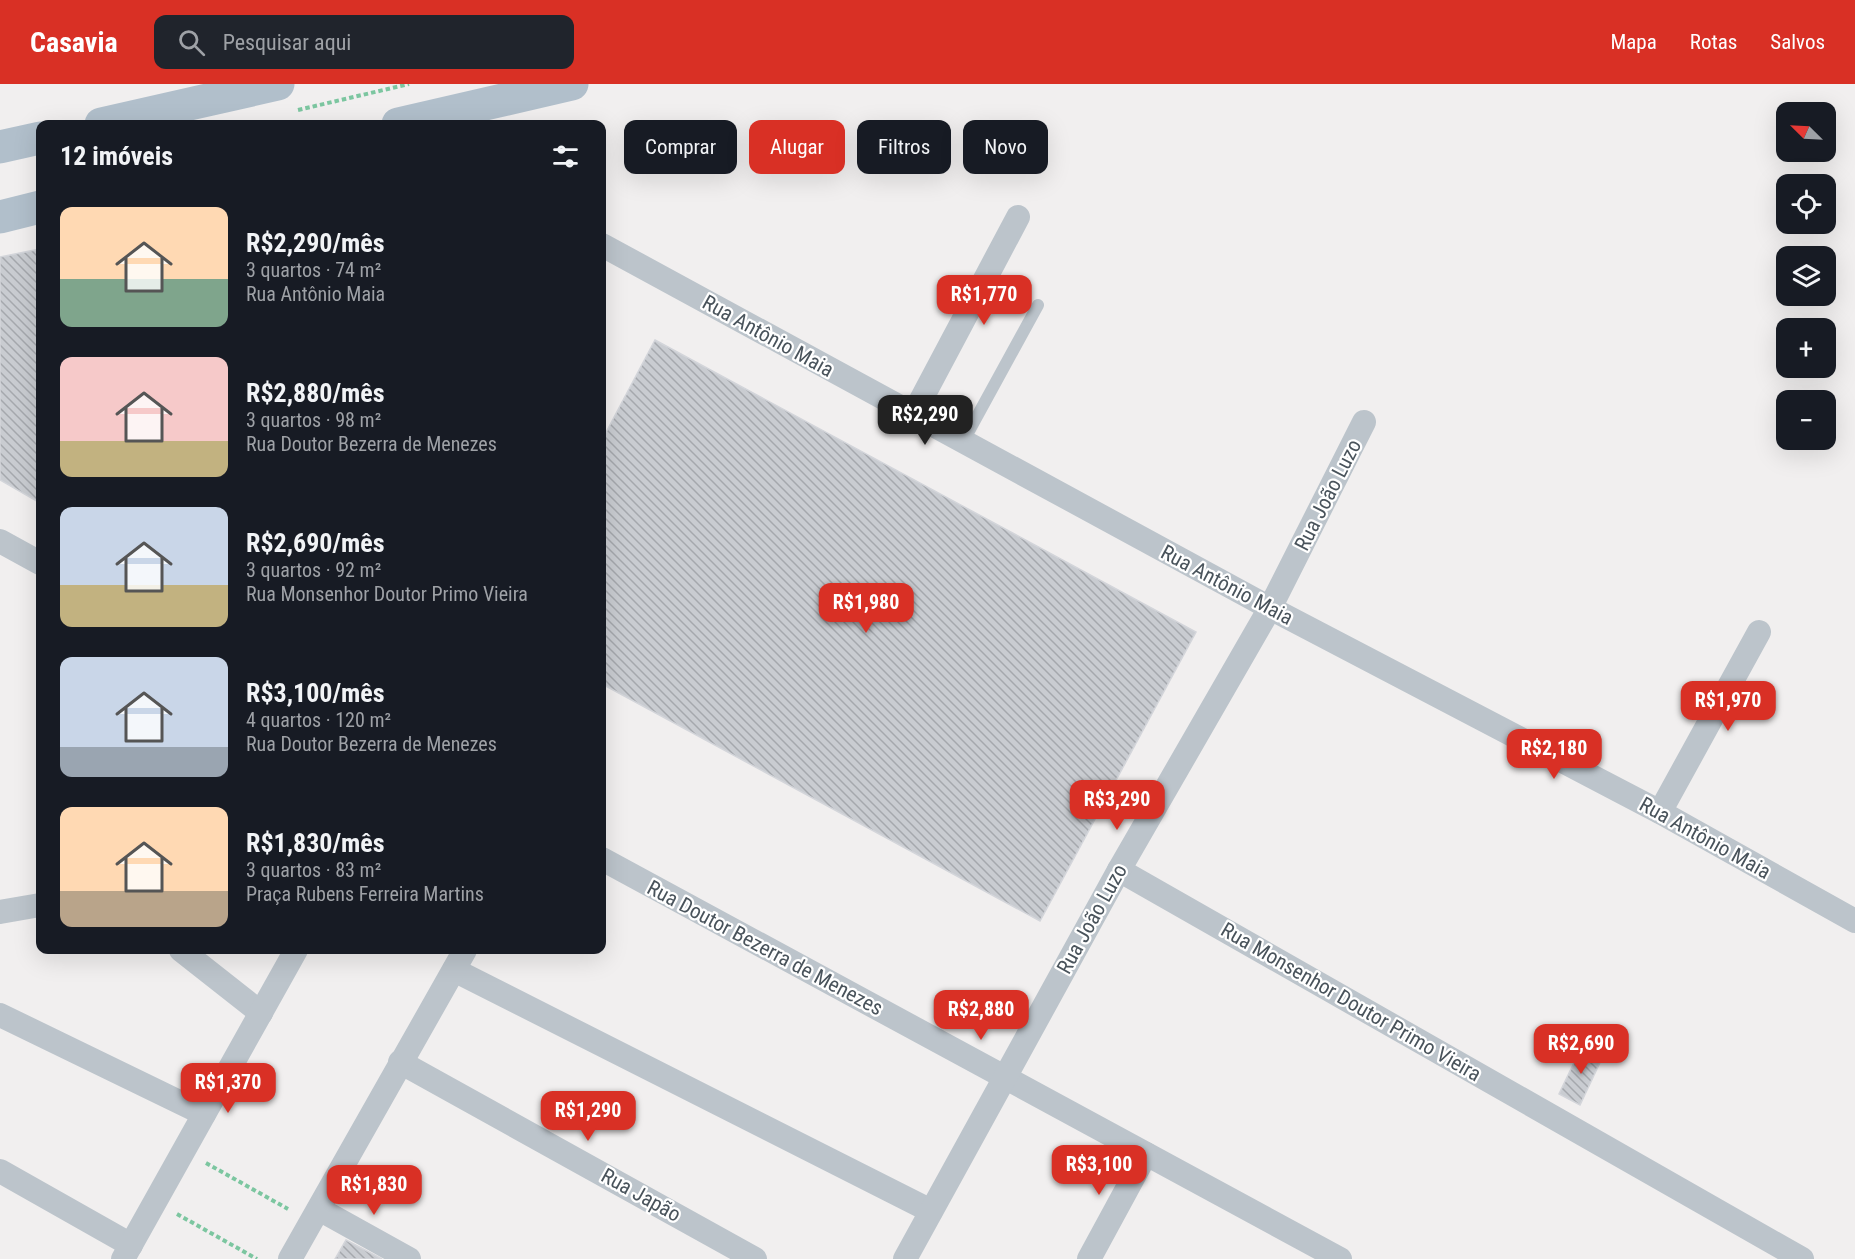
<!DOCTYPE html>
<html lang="pt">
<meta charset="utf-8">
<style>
body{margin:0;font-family:"Roboto Condensed",sans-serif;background:#20242c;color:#f1f3f6;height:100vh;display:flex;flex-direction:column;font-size:22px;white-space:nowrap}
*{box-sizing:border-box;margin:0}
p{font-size:20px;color:#9ea1a6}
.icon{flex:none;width:33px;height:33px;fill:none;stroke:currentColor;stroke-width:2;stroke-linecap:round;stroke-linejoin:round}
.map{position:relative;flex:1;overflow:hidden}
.drawer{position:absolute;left:36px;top:36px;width:570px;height:834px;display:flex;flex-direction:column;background:#171b24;border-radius:12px;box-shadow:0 6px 24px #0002}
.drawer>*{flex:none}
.guide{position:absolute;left:624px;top:36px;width:570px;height:54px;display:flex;gap:12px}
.needle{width:39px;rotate:294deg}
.buttons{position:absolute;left:1776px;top:18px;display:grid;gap:12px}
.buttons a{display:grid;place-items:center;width:60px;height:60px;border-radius:12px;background:#171b24;box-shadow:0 6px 24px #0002;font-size:30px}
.price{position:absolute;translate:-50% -51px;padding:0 14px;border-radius:12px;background:#d93025;color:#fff;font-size:20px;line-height:39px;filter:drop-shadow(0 2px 3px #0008)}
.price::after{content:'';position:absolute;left:50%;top:36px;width:18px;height:14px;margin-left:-9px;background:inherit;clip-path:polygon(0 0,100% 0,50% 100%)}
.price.current{background:#222;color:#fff}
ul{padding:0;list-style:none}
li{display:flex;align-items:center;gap:18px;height:150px;padding:0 24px}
li span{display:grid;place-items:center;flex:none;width:168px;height:120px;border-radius:12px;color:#555}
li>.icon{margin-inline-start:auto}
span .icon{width:72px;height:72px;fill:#fffc;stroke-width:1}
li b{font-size:26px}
h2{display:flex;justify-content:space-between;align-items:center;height:72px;padding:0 24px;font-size:26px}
.chip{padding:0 21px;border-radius:12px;background:#171b24;box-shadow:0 6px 24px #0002;font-size:21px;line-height:54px}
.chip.current{background:#d93025;color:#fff}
header{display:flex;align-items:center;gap:36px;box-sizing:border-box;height:84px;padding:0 30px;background:#d93025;color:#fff}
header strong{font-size:28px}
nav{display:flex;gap:33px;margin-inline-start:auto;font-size:21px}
.search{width:420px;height:54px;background:#20242c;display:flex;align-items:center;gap:15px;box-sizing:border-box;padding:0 21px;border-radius:12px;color:#9ea1a6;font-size:22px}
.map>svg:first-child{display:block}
.building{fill:url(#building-back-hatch);stroke:#d3d5da;stroke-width:1.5}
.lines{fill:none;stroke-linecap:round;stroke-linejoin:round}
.path{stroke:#7cc6a0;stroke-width:4;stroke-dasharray:4.5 3;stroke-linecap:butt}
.lane{stroke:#bcc4cb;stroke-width:12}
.street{stroke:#bcc4cb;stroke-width:24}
.primary{stroke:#b1bfcb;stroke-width:33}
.labels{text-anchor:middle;stroke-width:4.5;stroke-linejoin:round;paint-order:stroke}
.street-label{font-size:21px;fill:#49535b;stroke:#fff}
</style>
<header>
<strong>Casavia</strong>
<div class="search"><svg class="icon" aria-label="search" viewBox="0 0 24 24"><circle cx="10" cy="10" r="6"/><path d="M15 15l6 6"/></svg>Pesquisar aqui</div>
<nav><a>Mapa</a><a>Rotas</a><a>Salvos</a></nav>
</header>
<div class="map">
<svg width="1855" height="1175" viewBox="0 0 1855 1175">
<defs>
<pattern id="building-back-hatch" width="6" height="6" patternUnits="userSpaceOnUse" patternTransform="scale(1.5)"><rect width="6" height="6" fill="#c9ccd1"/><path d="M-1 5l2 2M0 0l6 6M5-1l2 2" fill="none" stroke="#a5a8ad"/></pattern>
</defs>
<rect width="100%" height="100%" fill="#f1efef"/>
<g class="building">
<path d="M 40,165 L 40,419 L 0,396 L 0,173 Z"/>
<path d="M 655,256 L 1196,548 L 1040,837 L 602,600 L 602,356 Z"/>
<path d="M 1582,962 L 1603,972 L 1580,1021 L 1559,1010 Z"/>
<path d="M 346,1156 L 382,1175 L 335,1175 Z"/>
</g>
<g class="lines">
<g class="path">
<path d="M 298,26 L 409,0"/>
<path d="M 206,1079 L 288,1125"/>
<path d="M 177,1130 L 257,1175"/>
</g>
<path class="lane" d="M 963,358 L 1038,221"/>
<g class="street">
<path d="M 602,161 L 1270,524 L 1660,728 L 1855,837"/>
<path d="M 913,331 L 1018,133"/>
<path d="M 0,457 L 40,479"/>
<path d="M 1660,728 L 1759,548"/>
<path d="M 602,775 L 1340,1175"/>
<path d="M 1119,786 L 1802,1175"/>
<path d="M 0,828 L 40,821"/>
<path d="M 181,866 L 261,929"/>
<path d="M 454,886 L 931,1127"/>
<path d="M 0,931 L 204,1030"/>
<path d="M 400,978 L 755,1175"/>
<path d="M 0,1087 L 131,1161"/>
<path d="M 319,1125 L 409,1175"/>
<path d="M 123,1175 L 296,866"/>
<path d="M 290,1175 L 465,866"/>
<path d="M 905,1175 L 1119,786 L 1270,524 L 1364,338"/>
<path d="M 1089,1175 L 1146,1070"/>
</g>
<g class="primary">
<path d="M 101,40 L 278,0"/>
<path d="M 398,40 L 572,0"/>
<path d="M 0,63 L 40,54"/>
<path d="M 0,133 L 40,123"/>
</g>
</g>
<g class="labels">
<g class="street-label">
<text transform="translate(768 252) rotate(29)" y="7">Rua Antônio Maia</text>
<text transform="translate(1328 411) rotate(-63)" y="7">Rua João Luzo</text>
<text transform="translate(1227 501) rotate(28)" y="7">Rua Antônio Maia</text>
<text transform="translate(1705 754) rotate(29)" y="7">Rua Antônio Maia</text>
<text transform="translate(1092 835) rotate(-61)" y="7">Rua João Luzo</text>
<text transform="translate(765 864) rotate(28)" y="7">Rua Doutor Bezerra de Menezes</text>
<text transform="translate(1351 918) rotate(30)" y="7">Rua Monsenhor Doutor Primo Vieira</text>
<text transform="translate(641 1111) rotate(29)" y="7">Rua Japão</text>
</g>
</g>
</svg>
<div class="buttons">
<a><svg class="needle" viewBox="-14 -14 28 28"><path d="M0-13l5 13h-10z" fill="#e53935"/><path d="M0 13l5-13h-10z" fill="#9ea1a6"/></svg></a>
<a><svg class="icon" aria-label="locate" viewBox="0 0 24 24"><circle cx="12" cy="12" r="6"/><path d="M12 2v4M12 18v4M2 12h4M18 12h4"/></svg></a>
<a><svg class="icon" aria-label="layers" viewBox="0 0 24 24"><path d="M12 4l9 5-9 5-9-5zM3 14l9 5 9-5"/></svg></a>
<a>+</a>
<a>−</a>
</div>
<b class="price" style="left:984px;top:242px">R$1,770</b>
<b class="price current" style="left:925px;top:362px">R$2,290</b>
<b class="price" style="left:866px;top:550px">R$1,980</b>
<b class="price" style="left:1728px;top:648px">R$1,970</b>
<b class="price" style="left:1554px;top:696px">R$2,180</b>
<b class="price" style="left:1117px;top:747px">R$3,290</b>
<b class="price" style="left:981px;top:957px">R$2,880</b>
<b class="price" style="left:1581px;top:991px">R$2,690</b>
<b class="price" style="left:228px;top:1030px">R$1,370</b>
<b class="price" style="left:588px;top:1058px">R$1,290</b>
<b class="price" style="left:1099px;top:1112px">R$3,100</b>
<b class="price" style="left:374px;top:1132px">R$1,830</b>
<div class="guide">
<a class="chip">Comprar</a>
<a class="chip current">Alugar</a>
<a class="chip">Filtros</a>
<a class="chip">Novo</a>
</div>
<section class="drawer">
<h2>12 imóveis<svg class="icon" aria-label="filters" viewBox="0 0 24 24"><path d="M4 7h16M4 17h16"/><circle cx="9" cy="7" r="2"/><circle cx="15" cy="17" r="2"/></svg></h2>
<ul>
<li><span style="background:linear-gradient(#ffd9b3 60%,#7fa58c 0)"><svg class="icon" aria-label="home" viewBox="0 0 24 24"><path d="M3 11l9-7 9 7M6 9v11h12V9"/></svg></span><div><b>R$2,290/mês</b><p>3 quartos · 74 m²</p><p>Rua Antônio Maia</p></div></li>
<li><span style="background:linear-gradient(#f6c9c9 70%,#c2b280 0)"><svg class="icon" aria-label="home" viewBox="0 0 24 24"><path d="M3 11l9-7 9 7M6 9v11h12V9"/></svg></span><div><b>R$2,880/mês</b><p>3 quartos · 98 m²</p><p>Rua Doutor Bezerra de Menezes</p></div></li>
<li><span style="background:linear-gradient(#c9d6e8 65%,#c2b280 0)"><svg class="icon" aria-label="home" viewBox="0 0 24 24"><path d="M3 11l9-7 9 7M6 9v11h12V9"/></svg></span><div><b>R$2,690/mês</b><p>3 quartos · 92 m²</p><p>Rua Monsenhor Doutor Primo Vieira</p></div></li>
<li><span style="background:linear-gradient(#c9d6e8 75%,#9aa5b1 0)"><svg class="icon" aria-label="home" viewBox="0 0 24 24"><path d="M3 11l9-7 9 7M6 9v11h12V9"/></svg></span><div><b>R$3,100/mês</b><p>4 quartos · 120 m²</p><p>Rua Doutor Bezerra de Menezes</p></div></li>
<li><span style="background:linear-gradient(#ffd9b3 70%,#b9a48a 0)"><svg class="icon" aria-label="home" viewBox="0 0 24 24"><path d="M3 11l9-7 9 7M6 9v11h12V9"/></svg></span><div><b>R$1,830/mês</b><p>3 quartos · 83 m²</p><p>Praça Rubens Ferreira Martins</p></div></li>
</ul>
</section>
</div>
